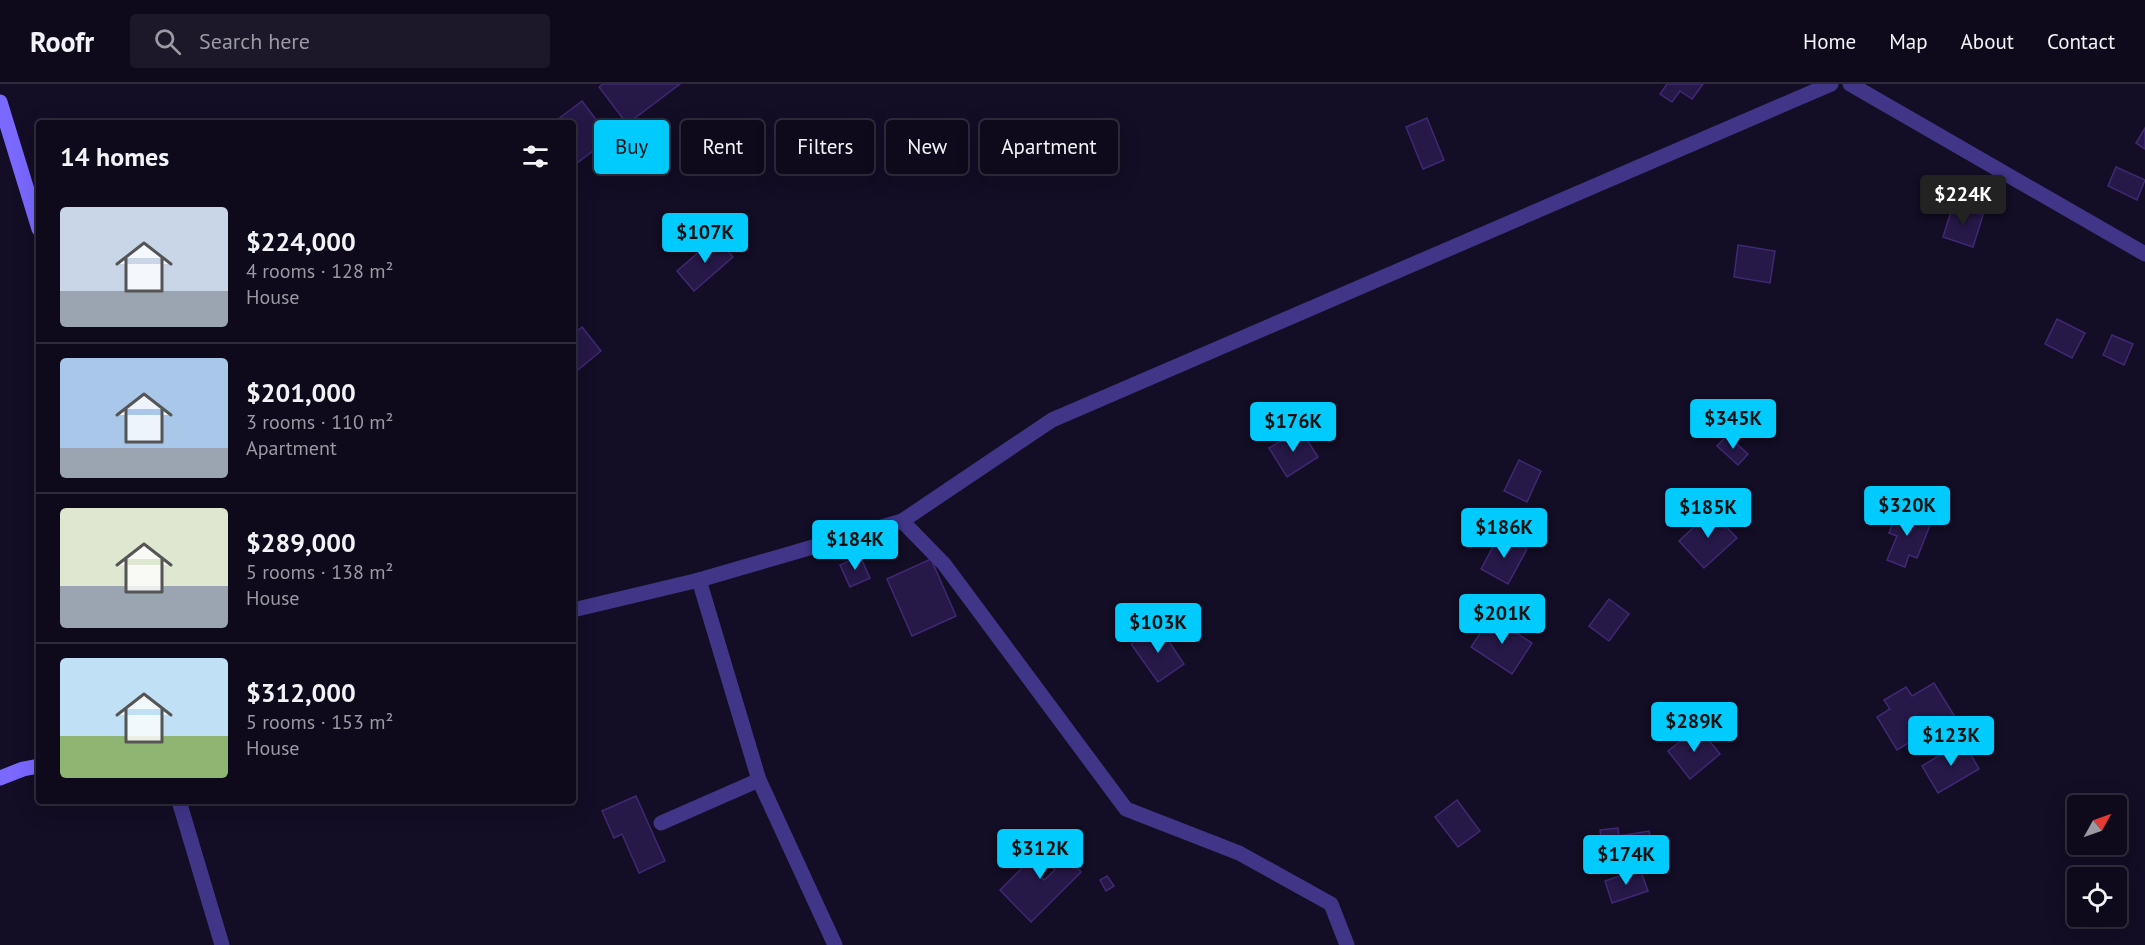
<!DOCTYPE html>
<meta charset="utf-8">
<style>
body{margin:0;font-family:"PT Sans",sans-serif;background:#1c1829;color:#f1f3f6;height:100vh;display:flex;flex-direction:column;font-size:22px;white-space:nowrap}
*{box-sizing:border-box;margin:0}
p{font-size:20px;color:#9b9aa3}
.icon{flex:none;width:33px;height:33px;fill:none;stroke:currentColor;stroke-width:2;stroke-linecap:round;stroke-linejoin:round}
.map{position:relative;flex:1;overflow:hidden}
.side{position:absolute;left:36px;top:36px;width:540px;height:684px;display:flex;flex-direction:column;background:#0e0a1c;border-radius:6px;box-shadow:0 6px 24px #0002,0 0 0 2px #2e2b3b}
.side>*{flex:none}
.top-card{position:absolute;left:594px;top:36px;width:570px;height:54px;display:flex;gap:12px}
.needle{width:39px;rotate:50deg}
.controls{position:absolute;left:2067px;top:711px;display:grid;gap:12px}
.controls a{display:grid;place-items:center;width:60px;height:60px;border-radius:6px;background:#0e0a1c;box-shadow:0 6px 24px #0002,0 0 0 2px #2e2b3b;font-size:30px}
.price{position:absolute;translate:-50% -51px;padding:0 14px;border-radius:6px;background:#00cbfc;color:#111;font-size:20px;line-height:39px;filter:drop-shadow(0 2px 3px #0008)}
.price::after{content:'';position:absolute;left:50%;top:36px;width:18px;height:14px;margin-left:-9px;background:inherit;clip-path:polygon(0 0,100% 0,50% 100%)}
.price.active{background:#222;color:#fff}
ul{padding:0;list-style:none}
li{display:flex;align-items:center;gap:18px;height:150px;padding:0 24px}
li+li{border-top:2px solid #2e2b3b}
li span{display:grid;place-items:center;flex:none;width:168px;height:120px;border-radius:6px;color:#555}
li>.icon{margin-inline-start:auto}
span .icon{width:72px;height:72px;fill:#fffc;stroke-width:1}
li b{font-size:26px}
h2{display:flex;justify-content:space-between;align-items:center;height:72px;padding:0 24px;font-size:26px}
.chip{padding:0 21px;border-radius:6px;background:#0e0a1c;box-shadow:0 6px 24px #0002,0 0 0 2px #2e2b3b;font-size:21px;line-height:54px}
.chip.active{background:#00cbfc;color:#111}
header{display:flex;align-items:center;gap:36px;box-sizing:border-box;height:84px;padding:0 30px;background:#0e0a1c;border-bottom:2px solid #2e2b3b}
header strong{font-size:28px}
nav{display:flex;gap:33px;margin-inline-start:auto;font-size:21px}
.search{width:420px;height:54px;background:#1c1829;display:flex;align-items:center;gap:15px;box-sizing:border-box;padding:0 21px;border-radius:6px;color:#9b9aa3;font-size:22px}
.map>svg:first-child{display:block}
.building{fill:#261847;stroke:#3f2974;stroke-width:1.5}
.lines{fill:none;stroke-linecap:round;stroke-linejoin:round}
.lane{stroke:#403587;stroke-width:15}
.street{stroke:#403587;stroke-width:15}
.secondary{stroke:#7a68ff;stroke-width:15}
</style>
<header>
<strong>Roofr</strong>
<div class="search"><svg class="icon" aria-label="search" viewBox="0 0 24 24"><circle cx="10" cy="10" r="6"/><path d="M15 15l6 6"/></svg>Search here</div>
<nav><a>Home</a><a>Map</a><a>About</a><a>Contact</a></nav>
</header>
<div class="map">
<svg width="2145" height="861" viewBox="0 0 2145 861">
<rect width="100%" height="100%" fill="#130d25"/>
<g class="building">
<path d="M 603,0 L 680,0 L 627,40 L 599,3 Z"/>
<path d="M 1667,0 L 1703,0 L 1692,15 L 1680,7 L 1672,18 L 1660,10 Z"/>
<path d="M 582,17 L 610,54 L 573,82 L 573,39 L 553,39 Z"/>
<path d="M 1427,34 L 1444,76 L 1423,85 L 1406,43 Z"/>
<path d="M 2145,44 L 2145,65 L 2136,59 Z"/>
<circle cx="640" cy="60" r="13"/>
<path d="M 2116,83 L 2145,96 L 2137,116 L 2108,102 Z"/>
<path d="M 1953,121 L 1983,131 L 1973,163 L 1943,153 Z"/>
<path d="M 716,153 L 733,173 L 694,207 L 677,187 Z"/>
<path d="M 1738,161 L 1775,167 L 1770,199 L 1734,193 Z"/>
<path d="M 2057,235 L 2085,249 L 2072,274 L 2045,260 Z"/>
<path d="M 582,243 L 601,267 L 573,290 L 573,250 Z"/>
<path d="M 2112,251 L 2133,260 L 2124,281 L 2103,271 Z"/>
<path d="M 1300,345 L 1318,373 L 1287,393 L 1269,364 Z"/>
<path d="M 1727,351 L 1748,370 L 1738,381 L 1717,362 Z"/>
<path d="M 1519,376 L 1541,387 L 1527,418 L 1504,407 Z"/>
<path d="M 1898,426 L 1931,439 L 1917,474 L 1909,471 L 1905,483 L 1887,476 L 1897,452 L 1889,449 Z"/>
<path d="M 1711,427 L 1737,454 L 1704,484 L 1679,457 Z"/>
<path d="M 1500,450 L 1527,465 L 1508,500 L 1481,485 Z"/>
<path d="M 860,472 L 870,494 L 850,503 L 840,481 Z"/>
<path d="M 931,475 L 956,532 L 912,552 L 887,495 Z"/>
<path d="M 1609,515 L 1629,530 L 1609,557 L 1589,542 Z"/>
<path d="M 1491,533 L 1532,559 L 1512,590 L 1471,563 Z"/>
<path d="M 1158,541 L 1184,580 L 1158,598 L 1131,560 Z"/>
<path d="M 1934,599 L 1960,641 L 1936,656 L 1930,646 L 1897,666 L 1877,633 L 1890,625 L 1884,616 L 1906,603 L 1912,612 Z"/>
<path d="M 1698,643 L 1720,670 L 1690,695 L 1668,667 Z"/>
<path d="M 1963,657 L 1979,685 L 1938,709 L 1922,682 Z"/>
<path d="M 636,712 L 665,777 L 639,789 L 622,750 L 614,754 L 602,727 Z"/>
<path d="M 1457,716 L 1480,747 L 1458,763 L 1435,733 Z"/>
<path d="M 1618,744 L 1619,752 L 1649,747 L 1654,775 L 1605,783 L 1600,746 Z"/>
<path d="M 1042,748 L 1081,788 L 1031,838 L 1000,806 L 1027,779 L 1044,796 L 1055,786 L 1030,760 Z"/>
<path d="M 1640,785 L 1648,807 L 1612,819 L 1605,797 Z"/>
<path d="M 1107,792 L 1114,802 L 1106,807 L 1100,796 Z"/>
</g>
<g class="lines">
<path class="lane" d="M 661,739 L 759,696"/>
<g class="street">
<path d="M 1850,0 L 2145,170"/>
<path d="M 902,437 L 944,480 L 1126,725 L 1239,769 L 1331,820 L 1347,861"/>
<path d="M 699,496 L 759,696 L 835,861"/>
<path d="M 573,526 L 699,496 L 902,437 L 1052,336 L 1831,0"/>
<path d="M 179,717 L 222,861"/>
</g>
<g class="secondary">
<path d="M 0,18 L 39,145"/>
<path d="M 0,694 L 23,685 L 39,682"/>
</g>
</g>
</svg>
<div class="controls">
<a><svg class="needle" viewBox="-14 -14 28 28"><path d="M0-13l5 13h-10z" fill="#e53935"/><path d="M0 13l5-13h-10z" fill="#9b9aa3"/></svg></a>
<a><svg class="icon" aria-label="locate" viewBox="0 0 24 24"><circle cx="12" cy="12" r="6"/><path d="M12 2v4M12 18v4M2 12h4M18 12h4"/></svg></a>
</div>
<b class="price active" style="left:1963px;top:142px">$224K</b>
<b class="price" style="left:705px;top:180px">$107K</b>
<b class="price" style="left:1733px;top:366px">$345K</b>
<b class="price" style="left:1293px;top:369px">$176K</b>
<b class="price" style="left:1907px;top:453px">$320K</b>
<b class="price" style="left:1708px;top:455px">$185K</b>
<b class="price" style="left:1504px;top:475px">$186K</b>
<b class="price" style="left:855px;top:487px">$184K</b>
<b class="price" style="left:1502px;top:561px">$201K</b>
<b class="price" style="left:1158px;top:570px">$103K</b>
<b class="price" style="left:1694px;top:669px">$289K</b>
<b class="price" style="left:1951px;top:683px">$123K</b>
<b class="price" style="left:1040px;top:796px">$312K</b>
<b class="price" style="left:1626px;top:802px">$174K</b>
<div class="top-card">
<a class="chip active">Buy</a>
<a class="chip">Rent</a>
<a class="chip">Filters</a>
<a class="chip">New</a>
<a class="chip">Apartment</a>
</div>
<section class="side">
<h2>14 homes<svg class="icon" aria-label="filters" viewBox="0 0 24 24"><path d="M4 7h16M4 17h16"/><circle cx="9" cy="7" r="2"/><circle cx="15" cy="17" r="2"/></svg></h2>
<ul>
<li><span style="background:linear-gradient(#c9d6e8 70%,#9aa5b1 0)"><svg class="icon" aria-label="home" viewBox="0 0 24 24"><path d="M3 11l9-7 9 7M6 9v11h12V9"/></svg></span><div><b>$224,000</b><p>4 rooms · 128 m²</p><p>House</p></div></li>
<li><span style="background:linear-gradient(#a9c7e8 75%,#9aa5b1 0)"><svg class="icon" aria-label="home" viewBox="0 0 24 24"><path d="M3 11l9-7 9 7M6 9v11h12V9"/></svg></span><div><b>$201,000</b><p>3 rooms · 110 m²</p><p>Apartment</p></div></li>
<li><span style="background:linear-gradient(#dfe7d0 65%,#9aa5b1 0)"><svg class="icon" aria-label="home" viewBox="0 0 24 24"><path d="M3 11l9-7 9 7M6 9v11h12V9"/></svg></span><div><b>$289,000</b><p>5 rooms · 138 m²</p><p>House</p></div></li>
<li><span style="background:linear-gradient(#bfe0f5 65%,#8fb573 0)"><svg class="icon" aria-label="home" viewBox="0 0 24 24"><path d="M3 11l9-7 9 7M6 9v11h12V9"/></svg></span><div><b>$312,000</b><p>5 rooms · 153 m²</p><p>House</p></div></li>
</ul>
</section>
</div>
